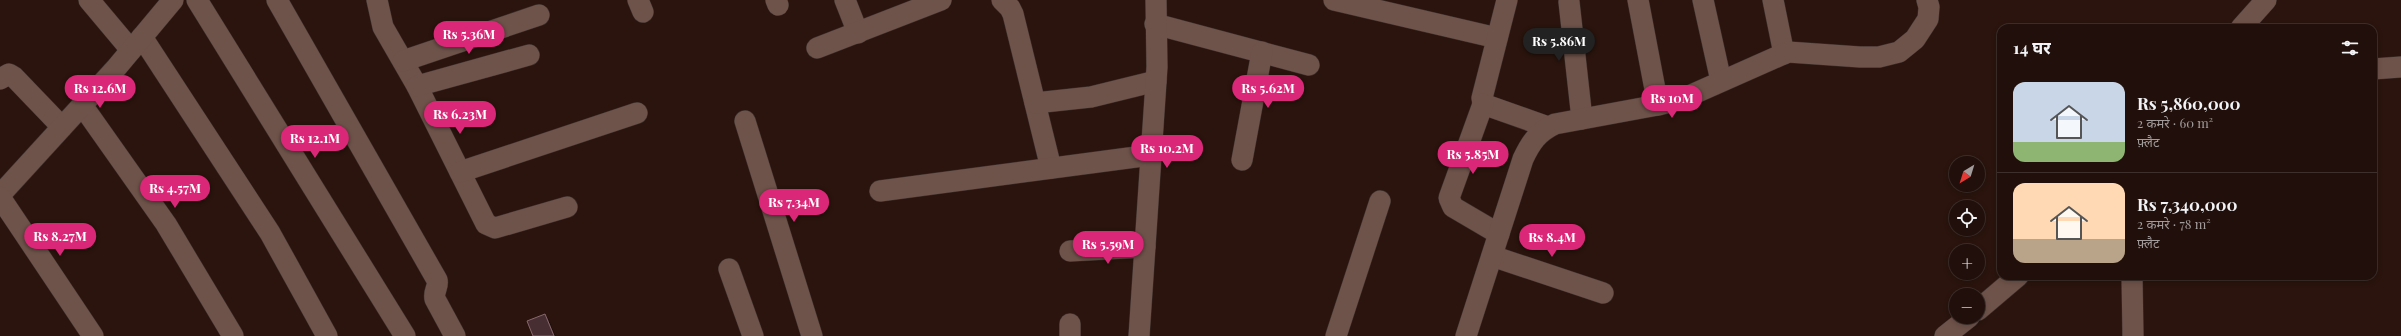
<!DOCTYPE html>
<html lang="hi">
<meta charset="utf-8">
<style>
body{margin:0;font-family:"Playfair Display","Noto Sans Devanagari",serif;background:#2d1d18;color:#f1f3f6;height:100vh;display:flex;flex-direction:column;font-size:15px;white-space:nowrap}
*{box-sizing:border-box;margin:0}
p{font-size:13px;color:#a29c9c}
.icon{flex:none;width:22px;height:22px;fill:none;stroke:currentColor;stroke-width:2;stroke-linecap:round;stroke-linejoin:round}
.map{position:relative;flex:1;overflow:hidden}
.sheet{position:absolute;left:1997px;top:24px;width:380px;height:256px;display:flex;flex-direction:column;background:#200f0a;border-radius:12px;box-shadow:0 2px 6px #0003,0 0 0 1px #3d2f2b}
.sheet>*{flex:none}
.needle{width:26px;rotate:218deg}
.controls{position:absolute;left:1949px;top:156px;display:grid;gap:8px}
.controls a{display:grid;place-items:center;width:36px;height:36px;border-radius:50%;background:#200f0a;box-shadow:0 2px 6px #0003,0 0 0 1px #3d2f2b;font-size:20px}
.price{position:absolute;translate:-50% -34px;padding:0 9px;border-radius:14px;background:#db2777;color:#fff;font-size:13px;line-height:26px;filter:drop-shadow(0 1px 2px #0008)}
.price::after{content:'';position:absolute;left:50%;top:24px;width:12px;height:9px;margin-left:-6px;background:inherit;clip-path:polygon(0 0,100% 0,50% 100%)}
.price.selected{background:#222;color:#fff}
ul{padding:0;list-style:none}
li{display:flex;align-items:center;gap:12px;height:100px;padding:0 16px}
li+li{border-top:1px solid #3d2f2b}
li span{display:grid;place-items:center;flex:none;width:112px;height:80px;border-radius:12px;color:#555}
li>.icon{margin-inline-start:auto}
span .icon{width:48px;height:48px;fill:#fffc;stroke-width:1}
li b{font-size:17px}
h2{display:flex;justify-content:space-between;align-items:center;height:48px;padding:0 16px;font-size:17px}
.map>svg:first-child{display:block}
.building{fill:#472d32;stroke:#87686d;filter:url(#shadow)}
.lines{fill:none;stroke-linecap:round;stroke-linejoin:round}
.minor-casing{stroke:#3c2d2a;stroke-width:22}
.minor{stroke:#6e534a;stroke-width:21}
</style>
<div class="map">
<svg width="2401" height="336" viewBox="0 0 2401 336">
<defs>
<filter id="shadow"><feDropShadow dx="2.5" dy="4.5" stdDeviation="0" flood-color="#0009"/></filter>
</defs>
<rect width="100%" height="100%" fill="#2a140d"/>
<path class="building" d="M 545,314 L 554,336 L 533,336 L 527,321 Z"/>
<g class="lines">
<defs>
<g id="minor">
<path d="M 89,0 L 131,50"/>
<path d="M 197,0 L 405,336"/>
<path d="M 277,0 L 437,280 C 439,287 433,291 435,299 L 455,336"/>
<path d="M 377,0 L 383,27 L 417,86 L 486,224 L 495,228 L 567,207"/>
<path d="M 638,0 L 643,12"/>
<path d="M 776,0 L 778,5"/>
<path d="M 845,0 L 858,33"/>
<path d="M 1002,0 L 1010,8 L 1013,14 L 1051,168"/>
<path d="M 1334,0 L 1497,38"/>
<path d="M 1507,0 L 1482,98 L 1483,104 L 1548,127"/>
<path d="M 1638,0 L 1658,105"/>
<path d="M 1703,0 L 1721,81"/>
<path d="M 1773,0 L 1784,54"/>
<path d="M 1569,2 L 1582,119"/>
<path d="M 1155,24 L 1309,65"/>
<path d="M 2241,28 L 2266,0"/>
<path d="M 142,37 L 270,233 L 327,336"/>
<path d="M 817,48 L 941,0"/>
<path d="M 403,61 L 539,15"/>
<path d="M 2373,69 L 2401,67"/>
<path d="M 0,79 L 9,74 L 14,77 L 62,127"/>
<path d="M 417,86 L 529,55"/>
<path d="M 1035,103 L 1091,97 L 1156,81"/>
<path d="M 1483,104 L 1449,198 L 1453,207 L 1499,234"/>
<path d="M 82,105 L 166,224 L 233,336"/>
<path d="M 745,121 L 812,336"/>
<path d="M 1242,160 L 1262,52"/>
<path d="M 460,172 L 637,113"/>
<path d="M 880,191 L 1151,155"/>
<path d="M 0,195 L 117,67 L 173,0"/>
<path d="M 0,197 L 93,336"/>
<path d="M 1070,251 L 1145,247"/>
<path d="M 1492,256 L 1603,293"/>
<path d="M 729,269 L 753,336"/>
<path d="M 2132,276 L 2133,336"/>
<path d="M 1978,310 L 2018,276"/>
<path d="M 1070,336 L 1070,324"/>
<path d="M 1139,336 L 1157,67 L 1156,0"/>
<path d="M 1336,336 L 1380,201"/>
<path d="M 1466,336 L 1523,159 C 1531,142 1538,132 1555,124 L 1658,105 L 1682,99 L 1788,52 L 1860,57 L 1879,57 L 1899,52 L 1915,39 L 1928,19 L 1929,7 L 1927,0"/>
<path d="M 1945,336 L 1969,317"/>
</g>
</defs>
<use href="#minor" class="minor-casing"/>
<use href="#minor" class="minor"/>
</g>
</svg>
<div class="controls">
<a><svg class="needle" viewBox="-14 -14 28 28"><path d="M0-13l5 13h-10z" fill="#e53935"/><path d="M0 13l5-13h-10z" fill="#a29c9c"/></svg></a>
<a><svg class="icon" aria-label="locate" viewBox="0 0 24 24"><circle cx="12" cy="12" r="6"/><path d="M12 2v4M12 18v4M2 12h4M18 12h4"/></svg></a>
<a>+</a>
<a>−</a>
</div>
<b class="price" style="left:469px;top:55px">Rs 5.36M</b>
<b class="price selected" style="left:1559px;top:62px">Rs 5.86M</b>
<b class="price" style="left:100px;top:109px">Rs 12.6M</b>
<b class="price" style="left:1268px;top:109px">Rs 5.62M</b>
<b class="price" style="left:1672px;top:119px">Rs 10M</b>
<b class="price" style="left:460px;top:135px">Rs 6.23M</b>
<b class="price" style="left:315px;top:159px">Rs 12.1M</b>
<b class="price" style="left:1167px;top:169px">Rs 10.2M</b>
<b class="price" style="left:1473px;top:175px">Rs 5.85M</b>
<b class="price" style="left:175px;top:209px">Rs 4.57M</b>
<b class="price" style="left:794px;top:223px">Rs 7.34M</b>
<b class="price" style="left:60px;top:257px">Rs 8.27M</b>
<b class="price" style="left:1552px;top:258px">Rs 8.4M</b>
<b class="price" style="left:1108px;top:265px">Rs 5.59M</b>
<section class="sheet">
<h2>14 घर<svg class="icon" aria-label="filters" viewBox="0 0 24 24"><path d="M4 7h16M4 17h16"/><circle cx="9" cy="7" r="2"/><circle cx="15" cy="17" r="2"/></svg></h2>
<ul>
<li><span style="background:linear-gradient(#c9d6e8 75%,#8fb573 0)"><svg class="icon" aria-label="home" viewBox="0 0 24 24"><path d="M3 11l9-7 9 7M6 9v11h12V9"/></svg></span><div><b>Rs 5,860,000</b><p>2 कमरे · 60 m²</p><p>फ़्लैट</p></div></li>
<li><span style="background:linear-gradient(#ffd9b3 70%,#b9a48a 0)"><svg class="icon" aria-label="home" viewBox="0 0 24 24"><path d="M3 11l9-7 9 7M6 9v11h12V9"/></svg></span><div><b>Rs 7,340,000</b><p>2 कमरे · 78 m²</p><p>फ़्लैट</p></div></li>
</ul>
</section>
</div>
